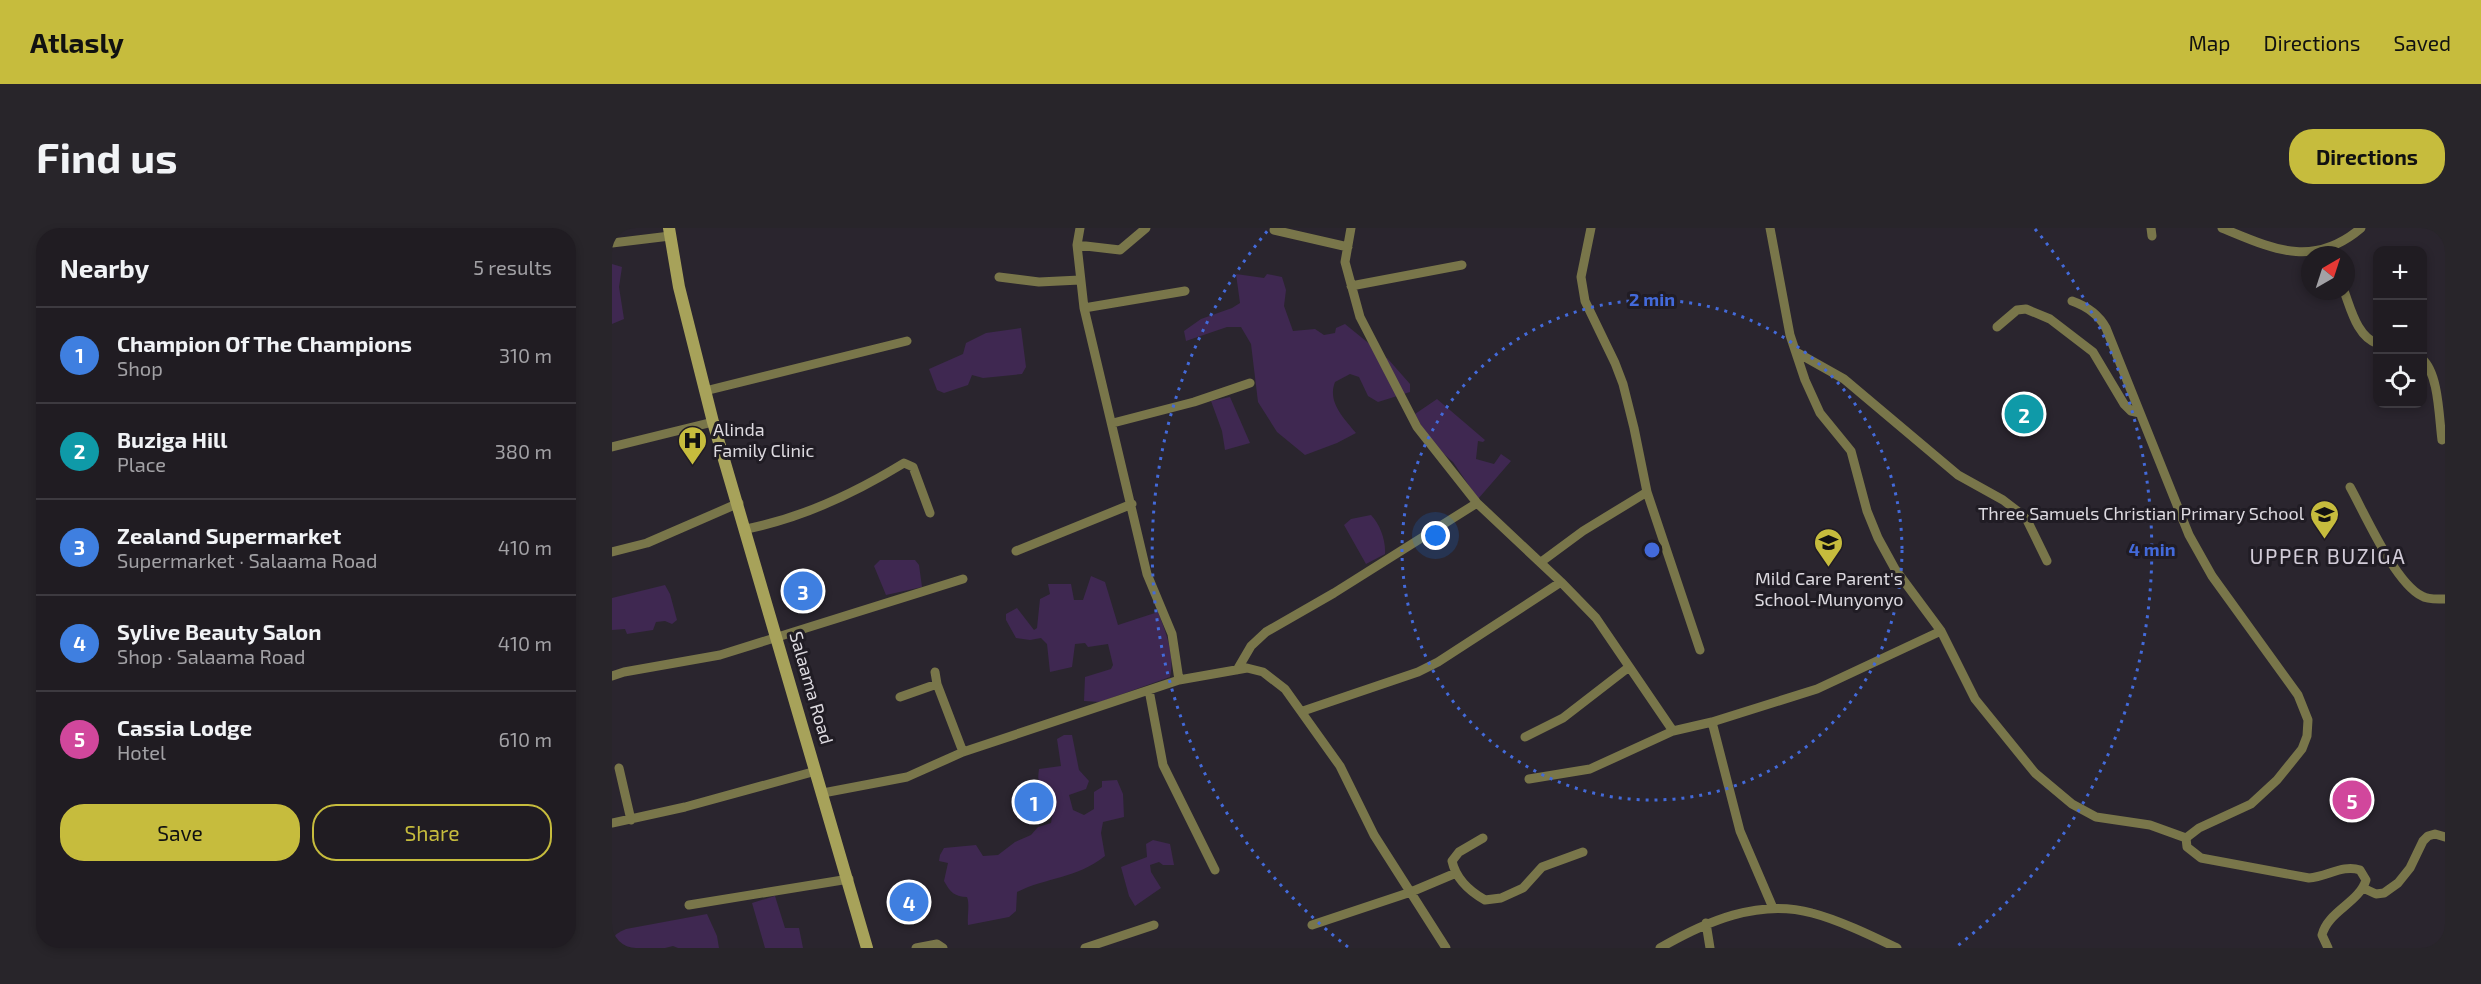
<!DOCTYPE html>
<meta charset="utf-8">
<style>
:root{--surface:#201c22;--page:#28252a;--text:#f1f3f6;--muted:#a2a1a5;--line:#3d3a40;--accent:#c6bc3d}
body{margin:0;font-family:"Exo 2",sans-serif;background:var(--page);color:var(--text)}
.controls{position:absolute;right:18px;top:18px;display:grid;overflow:hidden;border-radius:12px;box-shadow:0 3px 9px #0003}
.controls button{width:54px;height:54px;display:grid;place-items:center;padding:0;border:0;border-bottom:2px solid var(--line);background:var(--surface);color:var(--text);font:30px sans-serif}
.compass{position:absolute;left:1689px;top:18px;width:54px;height:54px;border-radius:50%;background:var(--surface);box-shadow:0 3px 9px #0003;rotate:39deg}
.you{position:absolute;left:824px;top:308px;width:21px;height:21px;margin:-15px;border:4px solid #fff;border-radius:50%;background:#1a73e8;box-shadow:0 0 0 9px #1a73e833}
.badge{display:grid;place-items:center;width:39px;height:39px;border-radius:50%;background:var(--accent);color:#fff;font-size:20px;font-weight:700}
.pin{position:absolute;translate:-50% -50%;border:3px solid #fff;box-shadow:0 2px 6px #0006}
.list{margin:0;padding:0;list-style:none}
h2{display:flex;justify-content:space-between;align-items:center;height:78px;margin:0;padding:0 24px;font-size:26px}
h2 small{font-size:20px;font-weight:400;color:var(--muted)}
.list li{display:grid;grid-template-columns:39px 1fr auto;gap:18px;align-items:center;box-sizing:border-box;height:96px;padding:0 24px;border-top:2px solid var(--line)}
.list b{display:block;font-size:22px;white-space:nowrap}
.list p{margin:0;font-size:20px;white-space:nowrap;color:var(--muted)}
.list em{font-size:20px;font-style:normal;color:var(--muted)}
.actions{display:flex;gap:12px;padding:18px 24px}
.actions a{flex:1;padding:14px 0;border:2px solid var(--accent);border-radius:24px;text-align:center;font-size:21px;color:var(--accent)}
.actions .main{background:var(--accent);color:#111}
.icon{flex:none;width:33px;height:33px;fill:none;stroke:currentColor;stroke-width:2;stroke-linecap:round;stroke-linejoin:round}
.map{position:relative;flex:none;width:1833px;height:720px;overflow:hidden;border-radius:24px}
header{display:flex;align-items:center;gap:36px;box-sizing:border-box;height:84px;padding:0 30px;background:var(--accent);color:#111}
header strong{font-size:28px}
nav{display:flex;gap:33px;margin-inline-start:auto;font-size:21px}
.intro{display:flex;align-items:center;justify-content:space-between;box-sizing:border-box;height:144px;padding:0 36px}
h1{margin:0;font-size:42px}
.button{padding:15px 27px;border-radius:24px;background:var(--accent);color:#111;font-size:21px;font-weight:700}
main{display:flex;gap:36px;padding:0 36px}
aside{flex:1;background:var(--surface);border-radius:24px;box-shadow:0 3px 9px #0003}
.map>svg:first-child{display:block}
.green{fill:#3f2851}
.lines{fill:none;stroke-linecap:round;stroke-linejoin:round}
.minor{stroke:#79764a;stroke-width:9}
.secondary{stroke:#a7a25a;stroke-width:12}
.ring{fill:none;stroke:#436ada;stroke-width:3;stroke-dasharray:3 6}
.labels{text-anchor:middle;stroke-width:6;stroke-linejoin:round;paint-order:stroke}
.poi-label{font-size:18px;fill:#dddae0;stroke:#201c24;text-anchor:start}
.street-label{font-size:18px;fill:#dddae0;stroke:#201c24}
.quarter-label{font-size:21px;letter-spacing:1.5px;fill:#d2ccd8;stroke:#201c24}
.centre{fill:#436ada;stroke:#201c24;stroke-width:3}
.ring-label{font-size:18px;text-anchor:middle;font-weight:bold;fill:#436ada;stroke:#201c24;stroke-width:6;stroke-linejoin:round;paint-order:stroke}
</style>
<header>
<strong>Atlasly</strong>
<nav><a>Map</a><a>Directions</a><a>Saved</a></nav>
</header>
<div class="intro"><h1>Find us</h1><a class="button">Directions</a></div>
<main>
<aside>
<h2>Nearby<small>5 results</small></h2>
<ul class="list">
<li><span class="badge" style="background:#3f7fe0">1</span><div><b>Champion Of The Champions</b><p>Shop</p></div><em>310 m</em></li>
<li><span class="badge" style="background:#0f9aa8">2</span><div><b>Buziga Hill</b><p>Place</p></div><em>380 m</em></li>
<li><span class="badge" style="background:#3f7fe0">3</span><div><b>Zealand Supermarket</b><p>Supermarket · Salaama Road</p></div><em>410 m</em></li>
<li><span class="badge" style="background:#3f7fe0">4</span><div><b>Sylive Beauty Salon</b><p>Shop · Salaama Road</p></div><em>410 m</em></li>
<li><span class="badge" style="background:#d1479c">5</span><div><b>Cassia Lodge</b><p>Hotel</p></div><em>610 m</em></li>
</ul>
<div class="actions"><a class="main">Save</a><a>Share</a></div>
</aside>
<div class="map">
<svg width="1833" height="720" viewBox="0 0 1833 720">
<rect width="100%" height="100%" fill="#2a252e"/>
<!-- green -->
<path class="green" d="M 0,36 L 10,39 L 7,59 L 12,91 L 0,96 Z
M 624,46 L 652,50 L 655,46 L 670,49 L 674,62 L 672,78 L 681,103 L 703,101 L 712,107 L 723,105 L 724,100 L 733,96 L 776,131 L 798,156 L 798,164 L 766,174 L 756,168 L 747,149 L 738,146 L 723,154 C 715,174 732,190 744,205 L 725,215 L 693,227 L 665,204 L 646,174 L 639,116 L 629,99 L 615,99 L 574,113 L 572,103 L 589,91 L 620,80 L 628,75 Z
M 409,100 L 414,139 L 410,146 L 371,150 L 360,147 L 356,157 L 332,165 L 325,162 L 317,141 L 351,126 L 354,115 L 374,105 Z
M 618,169 L 638,215 L 613,222 L 610,203 L 599,173 Z
M 825,171 L 873,212 L 871,214 L 866,213 L 864,231 L 882,236 L 889,226 L 899,233 L 866,271 L 841,234 L 819,215 L 803,186 Z
M 759,287 C 768,296 774,313 773,326 L 754,336 L 732,297 L 739,291 Z
M 268,332 L 303,332 L 307,337 L 310,359 L 274,367 L 262,338 Z
M 479,348 L 493,354 L 506,397 L 546,384 C 554,404 563,428 558,449 L 488,474 L 472,473 L 473,449 L 499,441 L 501,437 L 496,416 L 476,419 L 473,415 L 463,416 L 460,439 L 438,444 L 435,416 L 429,410 L 418,412 L 404,410 L 394,392 L 394,386 L 405,380 L 422,402 L 425,400 L 428,371 L 438,366 L 436,356 L 459,356 L 462,372 L 471,372 Z
M 53,357 L 58,366 L 65,392 L 60,396 L 53,393 L 44,394 L 41,402 L 15,406 L 13,401 L 0,402 L 0,370 Z
M 452,507 L 460,507 L 467,542 L 477,553 L 474,561 L 457,567 L 461,582 L 472,587 L 482,581 L 482,564 L 490,559 L 490,553 L 505,552 L 511,566 L 512,589 L 491,594 L 489,605 L 493,628 C 464,651 435,649 405,664 L 404,683 L 397,689 L 356,697 C 355,688 358,676 355,669 C 343,669 338,664 332,653 L 336,635 L 327,633 L 328,627 L 332,620 L 364,617 L 371,628 L 386,627 L 403,614 L 419,607 L 426,599 L 439,595 L 441,582 C 431,567 424,561 427,541 L 449,538 L 445,511 Z
M 541,612 L 558,616 L 562,637 L 551,637 L 547,634 L 538,637 L 539,644 L 549,660 L 523,678 L 517,668 L 509,639 L 535,629 L 534,616 Z
M 163,668 L 173,700 L 187,700 L 191,720 L 153,720 L 140,675 Z
M 95,686 L 105,708 L 107,720 L 66,720 L 61,718 L 53,720 L 0,720 C 0,708 3,706 14,701 Z"/>
<g class="lines">
<!-- minor -->
<path class="minor" d="M 468,0 L 465,17 L 472,80 L 535,346 L 560,406 L 567,452
M 739,0 L 733,34 L 748,89 L 805,199 L 865,275 L 949,354 L 984,390 L 1061,503 L 1100,494 L 1128,603 L 1161,680
M 979,0 L 969,49 L 973,73 L 1003,135 L 1011,156 L 1022,200 L 1035,264 L 1088,422
M 1158,0 L 1178,107 L 1193,152 L 1208,185 L 1239,223 L 1255,283 L 1266,310 L 1283,341 L 1329,403 L 1363,471 L 1423,545 L 1460,576 L 1484,589 L 1538,597 L 1574,610
M 1539,0 L 1540,8
M 1610,0 C 1661,21 1701,41 1749,0
M 662,2 L 736,19
M 0,15 L 58,8
M 465,17 L 508,22 L 534,0
M 387,49 L 427,54 L 468,52
M 739,58 L 850,37
M 1732,63 C 1739,81 1745,109 1766,116
M 1460,73 C 1474,78 1487,87 1494,100 L 1577,307 L 1600,348 L 1686,467 L 1696,492 L 1695,508 L 1690,521 L 1665,552 L 1639,576 L 1587,600 L 1574,610
M 472,80 L 573,63
M 1385,99 L 1405,82 L 1414,81 L 1438,91 L 1481,124 L 1512,176 L 1519,183 L 1528,185
M 1184,124 L 1232,151 L 1346,247 L 1391,272 L 1408,285 L 1415,292 L 1435,333
M 1810,131 C 1827,145 1827,191 1830,212
M 93,163 L 295,113
M 501,195 L 582,174 L 638,155
M 0,219 L 101,194
M 1738,259 C 1753,286 1783,355 1810,368 C 1816,372 1826,371 1833,371
M 134,301 C 191,290 243,265 292,235 L 301,239 L 318,285
M 404,323 L 520,276
M 0,324 L 35,315 L 127,275
M 929,334 L 971,303 L 1035,264
M 625,442 L 639,418 L 654,404 L 722,365 L 865,275
M 323,444 L 325,456 L 351,524
M 0,448 L 12,444 L 108,427 L 351,351
M 537,462 L 551,537 L 603,642
M 288,469 L 325,456
M 691,483 L 806,444 L 826,434 L 949,354
M 1100,494 L 1205,461 L 1329,403
M 913,509 L 951,490 L 1017,439
M 7,540 L 19,592
M 917,551 L 978,541 L 1061,503
M 211,565 L 295,549 L 351,524 L 567,452 L 635,440 L 651,444 L 673,461 L 728,538 L 762,607 L 834,720
M 0,595 L 73,579 L 204,543
M 871,610 L 847,624 L 840,633 C 844,651 857,663 873,672 L 889,670 L 911,660 L 930,639 L 971,624
M 1574,610 L 1575,619 L 1589,630 L 1697,650 C 1715,649 1731,636 1748,642 L 1754,652 C 1747,675 1716,683 1710,707 L 1716,720
M 1751,660 L 1764,666 L 1772,665 L 1786,655 L 1798,640 L 1811,613 L 1816,608 L 1823,606 L 1833,609
M 77,677 L 237,651
M 1094,695 L 1098,720
M 700,697 L 799,664 L 844,645
M 304,720 L 325,716 L 331,720
M 473,720 L 542,697
M 1048,720 C 1093,694 1147,670 1200,685 C 1227,692 1260,708 1285,720"/>
<!-- secondary -->
<path class="secondary" d="M 57,0 L 67,59 L 101,194 L 255,720"/>
</g>
<!-- distance rings -->
<g class="ring">
<circle cx="1040" cy="322" r="250"/>
<path d="M736 719A500 500 0 0 1 657 1M1423 1A500 500 0 0 1 1344 719"/>
</g>
<!-- icons -->
<defs>
<symbol id="hospital-pin" viewBox="-11 -11 22 30"><path d="M0 17L-7.5 6A9.5 9.5 0 1 1 7.5 6Z" fill="#c6bc3d" stroke="#201c24"/><path d="M-5-5h3v3.5h4V-5h3V5h-3V1.5h-4V5h-3Z" fill="#111"/></symbol>
<symbol id="school-pin" viewBox="-11 -11 22 30"><path d="M0 17L-7.5 6A9.5 9.5 0 1 1 7.5 6Z" fill="#c6bc3d" stroke="#201c24"/><path d="M0-5L7-2L0 1L-7-2ZM-4 1L0 2.5L4 1V4Q0 6-4 4Z" fill="#111"/></symbol>
</defs>
<g fill-rule="evenodd">
<use href="#hospital-pin" x="64" y="196" width="33" height="45"/>
<use href="#school-pin" x="1696" y="270" width="33" height="45"/>
<use href="#school-pin" x="1200" y="298" width="33" height="45"/>
</g>
<g class="labels">
<!-- poi labels -->
<g class="poi-label">
<text x="101" y="208">Alinda<tspan x="101" dy="21">Family Clinic</tspan></text>
<text x="1692" y="292" text-anchor="end">Three Samuels Christian Primary School</text>
<text x="1217" y="357" text-anchor="middle">Mild Care Parent's<tspan x="1217" dy="21">School-Munyonyo</tspan></text>
</g>
<!-- street labels -->
<g class="street-label">
<text transform="translate(199 460) rotate(74)" y="6">Salaama Road</text>
</g>
<!-- quarter labels -->
<g class="quarter-label">
<text x="1716" y="336">UPPER BUZIGA</text>
</g>
</g>
<circle cx="1040" cy="322" r="9" class="centre"/>
<g class="ring-label">
<text x="1040" y="78">2 min</text>
<text x="1540" y="328">4 min</text>
</g>
</svg>
<div class="controls">
<button>+</button>
<button>−</button>
<button><svg class="icon" aria-label="locate" viewBox="0 0 24 24"><circle cx="12" cy="12" r="6"/><path d="M12 2v4M12 18v4M2 12h4M18 12h4"/></svg></button>
</div>
<svg class="compass" viewBox="-18 -18 36 36"><path d="M0-13l5 13h-10z" fill="#e53935"/><path d="M0 13l5-13h-10z" fill="#a2a1a5"/></svg>
<div class="you"></div>
<div class="pin badge" style="left:422px;top:574px;background:#3f7fe0">1</div>
<div class="pin badge" style="left:1412px;top:186px;background:#0f9aa8">2</div>
<div class="pin badge" style="left:191px;top:363px;background:#3f7fe0">3</div>
<div class="pin badge" style="left:297px;top:674px;background:#3f7fe0">4</div>
<div class="pin badge" style="left:1740px;top:572px;background:#d1479c">5</div>
</div>
</main>
